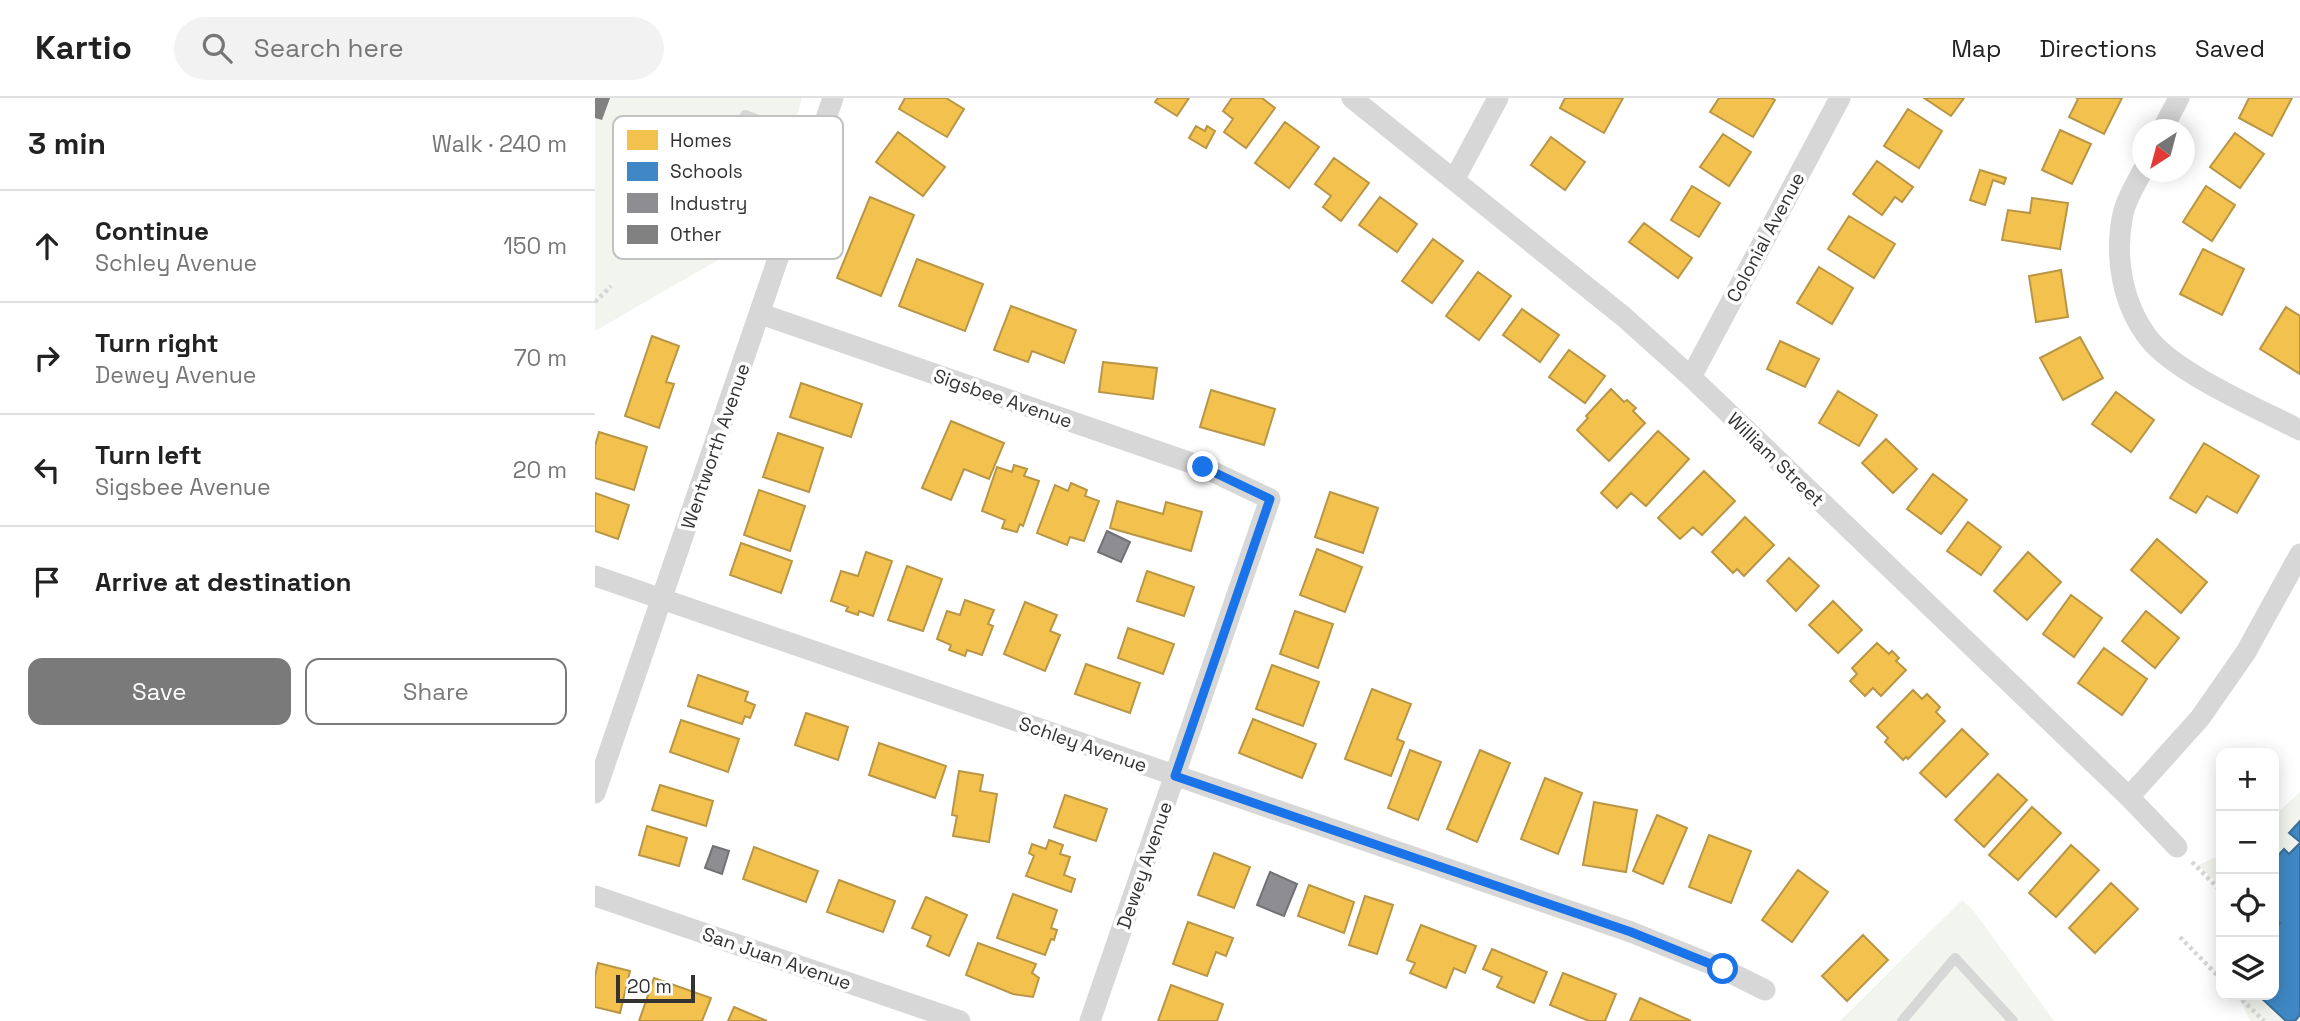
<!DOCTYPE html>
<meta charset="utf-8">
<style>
:root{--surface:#fff;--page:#f2f2f2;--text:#222;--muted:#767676;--line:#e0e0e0;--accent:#7a7a7a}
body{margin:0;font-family:"Space Grotesk",sans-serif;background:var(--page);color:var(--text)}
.controls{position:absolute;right:21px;bottom:21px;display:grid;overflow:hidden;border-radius:14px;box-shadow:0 4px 18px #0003}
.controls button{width:63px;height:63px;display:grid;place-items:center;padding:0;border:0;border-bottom:2px solid var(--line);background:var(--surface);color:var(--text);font:35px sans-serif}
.compass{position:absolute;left:1537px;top:21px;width:63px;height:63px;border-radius:50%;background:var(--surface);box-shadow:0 4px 18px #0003;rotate:216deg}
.scale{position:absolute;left:21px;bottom:18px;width:79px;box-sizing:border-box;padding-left:7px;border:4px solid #333;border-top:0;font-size:19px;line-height:24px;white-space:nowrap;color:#333;-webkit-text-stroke:5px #fff;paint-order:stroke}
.stop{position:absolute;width:21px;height:21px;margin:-16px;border:5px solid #1a73e8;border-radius:50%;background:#fff}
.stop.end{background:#1a73e8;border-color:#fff;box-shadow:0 2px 7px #0008}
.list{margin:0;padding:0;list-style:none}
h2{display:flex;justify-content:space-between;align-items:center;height:91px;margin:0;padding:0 28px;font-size:30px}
h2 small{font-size:23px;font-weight:400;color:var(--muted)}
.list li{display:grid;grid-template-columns:46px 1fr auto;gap:21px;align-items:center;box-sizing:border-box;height:112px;padding:0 28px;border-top:2px solid var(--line)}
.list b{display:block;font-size:26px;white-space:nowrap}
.list p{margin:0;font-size:23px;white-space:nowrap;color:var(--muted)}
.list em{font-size:23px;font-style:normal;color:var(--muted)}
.actions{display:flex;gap:14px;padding:21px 28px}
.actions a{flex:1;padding:16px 0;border:2px solid var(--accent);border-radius:14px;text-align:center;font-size:24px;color:var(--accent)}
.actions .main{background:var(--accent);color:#fff}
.icon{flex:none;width:38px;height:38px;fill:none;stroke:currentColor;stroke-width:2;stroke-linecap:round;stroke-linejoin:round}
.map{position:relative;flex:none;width:1705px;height:923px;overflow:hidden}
header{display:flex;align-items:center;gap:42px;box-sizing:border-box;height:98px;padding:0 35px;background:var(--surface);border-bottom:2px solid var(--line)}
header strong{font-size:33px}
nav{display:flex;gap:38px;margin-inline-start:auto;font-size:24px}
.search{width:490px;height:63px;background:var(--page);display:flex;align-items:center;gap:18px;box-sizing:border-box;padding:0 24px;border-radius:38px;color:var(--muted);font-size:26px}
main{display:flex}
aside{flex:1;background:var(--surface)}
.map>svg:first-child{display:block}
.green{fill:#f1f5ed}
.homes{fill:#f2c14e;stroke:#b99646;stroke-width:2}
.schools{fill:#3f88c5;stroke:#3b6e99;stroke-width:2}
.industry{fill:#8d8d92;stroke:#727276;stroke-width:2}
.building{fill:#818181}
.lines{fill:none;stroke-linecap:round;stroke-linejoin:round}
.path{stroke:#d6d6d6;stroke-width:4.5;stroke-dasharray:3.5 3.5;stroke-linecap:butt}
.service{stroke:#d7d7d7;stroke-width:10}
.minor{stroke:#d7d7d7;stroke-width:21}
.route{stroke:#1a73e8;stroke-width:9}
.labels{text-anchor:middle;stroke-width:7;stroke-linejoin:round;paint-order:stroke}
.street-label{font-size:19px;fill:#333;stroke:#fff}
.key{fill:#fff;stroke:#c2c2c2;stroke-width:2}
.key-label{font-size:19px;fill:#333}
</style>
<header>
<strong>Kartio</strong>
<div class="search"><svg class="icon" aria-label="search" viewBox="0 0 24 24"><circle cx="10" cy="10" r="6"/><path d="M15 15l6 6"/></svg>Search here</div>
<nav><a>Map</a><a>Directions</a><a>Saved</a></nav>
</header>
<main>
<aside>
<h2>3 min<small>Walk · 240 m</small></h2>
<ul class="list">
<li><svg class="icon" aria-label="ahead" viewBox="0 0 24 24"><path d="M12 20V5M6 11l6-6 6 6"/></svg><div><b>Continue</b><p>Schley Avenue</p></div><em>150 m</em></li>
<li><svg class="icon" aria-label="right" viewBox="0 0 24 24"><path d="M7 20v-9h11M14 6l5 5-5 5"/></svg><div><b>Turn right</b><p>Dewey Avenue</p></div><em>70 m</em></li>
<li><svg class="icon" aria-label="left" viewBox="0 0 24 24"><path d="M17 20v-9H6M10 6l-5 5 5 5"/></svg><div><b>Turn left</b><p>Sigsbee Avenue</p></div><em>20 m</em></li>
<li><svg class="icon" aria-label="arrive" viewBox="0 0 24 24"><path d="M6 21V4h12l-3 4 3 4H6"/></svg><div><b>Arrive at destination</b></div></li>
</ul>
<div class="actions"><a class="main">Save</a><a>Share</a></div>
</aside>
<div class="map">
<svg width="1705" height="923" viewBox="0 0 1705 923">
<rect width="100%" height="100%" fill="#fff"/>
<!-- green -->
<path class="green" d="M 0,0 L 207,0 L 168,136 L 0,233 Z
M 1705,694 L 1705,923 L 1655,923 L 1646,904 L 1638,897 L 1679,897 L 1679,718 Z
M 1626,757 L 1626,789 L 1603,767 Z
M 1367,802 L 1378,812 L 1459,923 L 1245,923 Z"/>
<!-- homes -->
<path class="homes" d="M 310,0 L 351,0 L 369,11 L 352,39 L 304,11 Z
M 563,0 L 594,0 L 582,18 L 560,4 Z
M 637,0 L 667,0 L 680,10 L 651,50 L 629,34 L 638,21 L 628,13 Z
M 970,0 L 1028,0 L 1009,35 L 965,10 Z
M 1124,0 L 1176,0 L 1180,2 L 1158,39 L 1115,14 Z
M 1329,0 L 1369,0 L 1356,18 Z
M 1481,0 L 1527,0 L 1509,36 L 1474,19 L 1483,1 Z
M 1654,0 L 1697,0 L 1677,38 L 1644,20 Z
M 1313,11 L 1347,33 L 1324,70 L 1289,48 Z
M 690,24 L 724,49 L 694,90 L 660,65 Z
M 601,28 L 610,33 L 612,28 L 620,33 L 611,50 L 594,40 Z
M 1465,32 L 1496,46 L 1477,86 L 1447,72 Z
M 303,34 L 350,69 L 328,98 L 281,64 Z
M 1640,35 L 1669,56 L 1645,90 L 1615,69 Z
M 1128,36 L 1156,54 L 1134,88 L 1105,69 Z
M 956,39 L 990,64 L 970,92 L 936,67 Z
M 739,60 L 774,85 L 746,123 L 728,109 L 736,98 L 720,86 Z
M 1282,63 L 1318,89 L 1307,104 L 1300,99 L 1287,117 L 1258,96 Z
M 1385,72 L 1411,80 L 1409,86 L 1398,82 L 1390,107 L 1375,102 Z
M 1097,88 L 1125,105 L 1104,139 L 1076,122 Z
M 1611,88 L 1640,107 L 1617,143 L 1588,124 Z
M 275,99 L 319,117 L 286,198 L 242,180 Z
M 785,99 L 822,126 L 802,154 L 764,127 Z
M 1437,100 L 1473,105 L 1465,151 L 1407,142 L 1413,112 L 1435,115 Z
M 1254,118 L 1300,146 L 1279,180 L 1233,151 Z
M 1049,125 L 1097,160 L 1083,180 L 1034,144 Z
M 838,141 L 868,163 L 837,205 L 807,183 Z
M 1608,151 L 1649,171 L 1627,217 L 1585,196 Z
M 322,161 L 388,186 L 370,233 L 304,208 Z
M 1224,169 L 1258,190 L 1237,226 L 1202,205 Z
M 1466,172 L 1473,219 L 1441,224 L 1434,178 Z
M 883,174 L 916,198 L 884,242 L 851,218 Z
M 416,208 L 481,232 L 469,265 L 437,253 L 433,264 L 399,252 Z
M 1691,209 L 1705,218 L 1705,276 L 1665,251 Z
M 927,211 L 964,237 L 945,264 L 908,237 Z
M 57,238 L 84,248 L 71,284 L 79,286 L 64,330 L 30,318 Z
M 1485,239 L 1508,280 L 1468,302 L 1445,260 Z
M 1185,243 L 1224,261 L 1210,289 L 1172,271 Z
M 974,252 L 1010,278 L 990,305 L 954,279 Z
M 508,264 L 562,270 L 558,301 L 504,294 Z
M 206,285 L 267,306 L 256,339 L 195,319 Z
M 1016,291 L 1029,304 L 1032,302 L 1041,310 L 1038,313 L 1050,325 L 1014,363 L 982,332 L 993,320 L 991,318 Z
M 616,292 L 680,311 L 669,347 L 605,329 Z
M 1243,293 L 1282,317 L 1264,348 L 1224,325 Z
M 1521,294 L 1559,322 L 1536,354 L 1497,326 Z
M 356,323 L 409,345 L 394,381 L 369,371 L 356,402 L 327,390 Z
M 1063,333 L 1094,361 L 1051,408 L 1036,395 L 1022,410 L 1006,395 Z
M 4,334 L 52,349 L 39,392 L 0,380 L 0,348 Z
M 183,335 L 228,350 L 214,394 L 168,379 Z
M 1291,341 L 1322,371 L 1298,395 L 1267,365 Z
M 1609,345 L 1664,378 L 1642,415 L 1612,398 L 1601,415 L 1575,400 Z
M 419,367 L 432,371 L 429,378 L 444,383 L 428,428 L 425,426 L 422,434 L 407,430 L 410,422 L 387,413 L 402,369 L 417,374 Z
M 1109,373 L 1140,403 L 1107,437 L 1098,429 L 1085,441 L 1063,420 Z
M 1338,376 L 1372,402 L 1346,436 L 1312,411 Z
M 476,385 L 492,392 L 490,398 L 504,403 L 489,443 L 475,439 L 472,447 L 442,435 L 460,387 L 473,393 Z
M 164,392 L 210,408 L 195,453 L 149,437 Z
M 735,394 L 783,410 L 768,455 L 720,439 Z
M 0,395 L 34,407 L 23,441 L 0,433 Z
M 522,403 L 568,416 L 571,404 L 607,414 L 596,453 L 515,430 Z
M 1150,419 L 1179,447 L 1149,478 L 1142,471 L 1138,475 L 1117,454 Z
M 1373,424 L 1406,449 L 1386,477 L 1352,453 Z
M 1562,441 L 1612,484 L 1586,515 L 1536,472 Z
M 146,445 L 197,463 L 186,495 L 135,477 Z
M 722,451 L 767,469 L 750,514 L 705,497 Z
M 271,454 L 297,463 L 278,518 L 264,513 L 263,517 L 251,513 L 253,509 L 236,503 L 246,473 L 263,478 Z
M 1433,454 L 1466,484 L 1432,522 L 1399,493 Z
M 1194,460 L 1224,488 L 1201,513 L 1172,483 Z
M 312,468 L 347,481 L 328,533 L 293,522 Z
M 552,473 L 599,489 L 589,518 L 542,503 Z
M 1476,497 L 1507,520 L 1479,559 L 1448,536 Z
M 370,502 L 399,512 L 393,526 L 398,528 L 387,557 L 372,552 L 370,558 L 354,552 L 356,547 L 342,541 L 352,513 L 365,517 Z
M 1238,503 L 1267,532 L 1243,555 L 1214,527 Z
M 430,504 L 462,517 L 455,533 L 465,537 L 450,573 L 409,556 Z
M 700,513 L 738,526 L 723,570 L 685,556 Z
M 1551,513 L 1584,540 L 1560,570 L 1527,543 Z
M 533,530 L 579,546 L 568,576 L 523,560 Z
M 1282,545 L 1294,556 L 1297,553 L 1304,560 L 1301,563 L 1311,572 L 1286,598 L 1278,590 L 1270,598 L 1255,583 L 1262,576 L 1257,570 Z
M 1509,550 L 1552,581 L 1527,617 L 1483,585 Z
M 491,566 L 545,585 L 535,615 L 480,596 Z
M 677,567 L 724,584 L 708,628 L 661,611 Z
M 103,577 L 153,594 L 150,603 L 160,607 L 155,620 L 150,618 L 147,626 L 93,608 Z
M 777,591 L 816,606 L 802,641 L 809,644 L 796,678 L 750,661 Z
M 1318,592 L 1327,601 L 1332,596 L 1345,609 L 1341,614 L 1350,623 L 1313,661 L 1311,659 L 1308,662 L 1290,644 L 1293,640 L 1282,629 Z
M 211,615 L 253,629 L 243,662 L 200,647 Z
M 658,621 L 721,646 L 707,680 L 644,655 Z
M 86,622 L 144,641 L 133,674 L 75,654 Z
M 1367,631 L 1393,656 L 1351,699 L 1325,675 Z
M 284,645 L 351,668 L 340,700 L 274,677 Z
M 815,652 L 846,664 L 823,722 L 793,710 Z
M 885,652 L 915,665 L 882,744 L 852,731 Z
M 364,673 L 388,677 L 385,693 L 402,696 L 394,744 L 358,738 L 362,718 L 357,717 Z
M 1403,676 L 1432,702 L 1389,749 L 1360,722 Z
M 950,680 L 987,695 L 963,756 L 926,741 Z
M 65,687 L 118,703 L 111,728 L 57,712 Z
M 470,697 L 512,711 L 501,743 L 459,729 Z
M 999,704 L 1042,712 L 1031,774 L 988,767 Z
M 1437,709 L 1466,735 L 1423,782 L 1394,757 Z
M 1062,717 L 1092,730 L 1068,786 L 1038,773 Z
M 52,728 L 92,740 L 84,768 L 44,757 Z
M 1114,737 L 1156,753 L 1136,805 L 1094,789 Z
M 454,742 L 468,747 L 465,756 L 475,759 L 469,777 L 480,781 L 476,794 L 431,778 L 439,758 L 434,755 L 437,746 L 451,751 Z
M 1476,747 L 1504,772 L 1461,819 L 1434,795 Z
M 159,749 L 223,773 L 211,804 L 148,781 Z
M 619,755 L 655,769 L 639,810 L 603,797 Z
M 1203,772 L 1233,794 L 1197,844 L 1167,822 Z
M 244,782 L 300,803 L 288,834 L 232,814 Z
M 1516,785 L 1543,811 L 1500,855 L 1474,830 Z
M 714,787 L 759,804 L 749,835 L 703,818 Z
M 418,796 L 462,812 L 456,830 L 462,832 L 459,842 L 456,841 L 450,857 L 402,840 Z
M 770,798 L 798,807 L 782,856 L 754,847 Z
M 331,799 L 372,817 L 354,858 L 332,848 L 336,838 L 317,830 Z
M 593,824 L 638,840 L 631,858 L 621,854 L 612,878 L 578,866 Z
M 826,827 L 881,848 L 870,875 L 859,870 L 851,890 L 815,875 L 820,865 L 812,862 Z
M 1268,837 L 1293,862 L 1252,903 L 1227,878 Z
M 383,845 L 441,866 L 437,875 L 444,880 L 438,899 L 418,896 L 371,877 Z
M 897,851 L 952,874 L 939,905 L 902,889 L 907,879 L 888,871 Z
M 3,865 L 35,873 L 25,915 L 0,909 L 0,878 Z
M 968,875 L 1021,896 L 1010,923 L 994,923 L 955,907 Z
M 59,880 L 116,900 L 107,923 L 44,923 Z
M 576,887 L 628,906 L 622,923 L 563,923 Z
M 1045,900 L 1096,923 L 1035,923 Z
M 139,909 L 172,923 L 133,923 Z"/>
<!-- schools -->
<path class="schools" d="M 1705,723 L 1705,744 L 1694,735 Z
M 1705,745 L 1705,917 L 1700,923 L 1691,923 L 1663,897 L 1679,897 L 1679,832 L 1685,825 L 1679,819 L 1679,762 L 1689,751 L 1694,756 Z"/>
<!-- industry -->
<path class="industry" d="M 512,433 L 535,444 L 526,464 L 503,454 Z
M 118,748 L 134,753 L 127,776 L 110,770 Z
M 675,774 L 702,786 L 689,818 L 662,807 Z"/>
<!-- building -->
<path class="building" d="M 0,0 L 15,0 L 7,22 L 0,20 Z"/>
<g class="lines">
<!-- path -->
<path class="path" d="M 0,204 L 16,188
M 1597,764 L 1626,793
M 1585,839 L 1626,881
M 1642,897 L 1669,923"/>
<!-- service -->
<path class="service" d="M 150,17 L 223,44
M 1307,923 L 1360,860 L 1418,923"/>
<!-- minor -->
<path class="minor" d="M 757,0 L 1029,219 L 1096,279 L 1534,699 L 1582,749
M 1567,32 L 1584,0
M 1548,72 C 1541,86 1531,101 1528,116 C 1519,158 1527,207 1555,242 C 1583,276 1664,311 1705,332
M 859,82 L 903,0
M 166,216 L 608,369 L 675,401 L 495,923
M 1096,279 L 1245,0
M 0,478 L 1036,834 L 1128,871 L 1170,892
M 0,695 L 238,0
M 1534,699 L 1605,620 L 1651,554 L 1705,456
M 0,798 L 365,923"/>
</g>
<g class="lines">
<!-- route -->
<path class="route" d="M 608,369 L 675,401 L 580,678 L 1036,834 L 1128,871"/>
</g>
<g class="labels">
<!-- street labels -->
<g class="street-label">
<text transform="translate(1170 139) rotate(-62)" y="7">Colonial Avenue</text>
<text transform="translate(408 300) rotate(19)" y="7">Sigsbee Avenue</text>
<text transform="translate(120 348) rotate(-71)" y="7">Wentworth Avenue</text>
<text transform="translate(1181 361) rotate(44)" y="7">William Street</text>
<text transform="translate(488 646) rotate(19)" y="7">Schley Avenue</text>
<text transform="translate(549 767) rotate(-71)" y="7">Dewey Avenue</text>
<text transform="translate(182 860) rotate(19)" y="7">San Juan Avenue</text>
</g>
</g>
<!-- legend -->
<rect x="18" y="18" width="230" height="143" rx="10" class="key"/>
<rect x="32" y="32" width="31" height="20" fill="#f2c14e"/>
<rect x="32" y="64" width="31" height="19" fill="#3f88c5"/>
<rect x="32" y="95" width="31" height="20" fill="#8d8d92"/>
<rect x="32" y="127" width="31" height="19" fill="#818181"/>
<g class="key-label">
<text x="75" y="49">Homes</text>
<text x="75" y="80">Schools</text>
<text x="75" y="112">Industry</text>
<text x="75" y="143">Other</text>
</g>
</svg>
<div class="controls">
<button>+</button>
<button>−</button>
<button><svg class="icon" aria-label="locate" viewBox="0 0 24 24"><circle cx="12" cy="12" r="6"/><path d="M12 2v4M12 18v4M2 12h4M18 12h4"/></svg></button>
<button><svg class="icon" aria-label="layers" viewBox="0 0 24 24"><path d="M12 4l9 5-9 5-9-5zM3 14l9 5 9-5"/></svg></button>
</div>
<svg class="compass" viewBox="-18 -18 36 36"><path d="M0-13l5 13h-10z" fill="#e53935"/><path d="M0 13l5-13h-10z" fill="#767676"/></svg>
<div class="scale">20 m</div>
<div class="stop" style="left:1128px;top:871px"></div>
<div class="stop end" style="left:608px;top:369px"></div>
</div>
</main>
